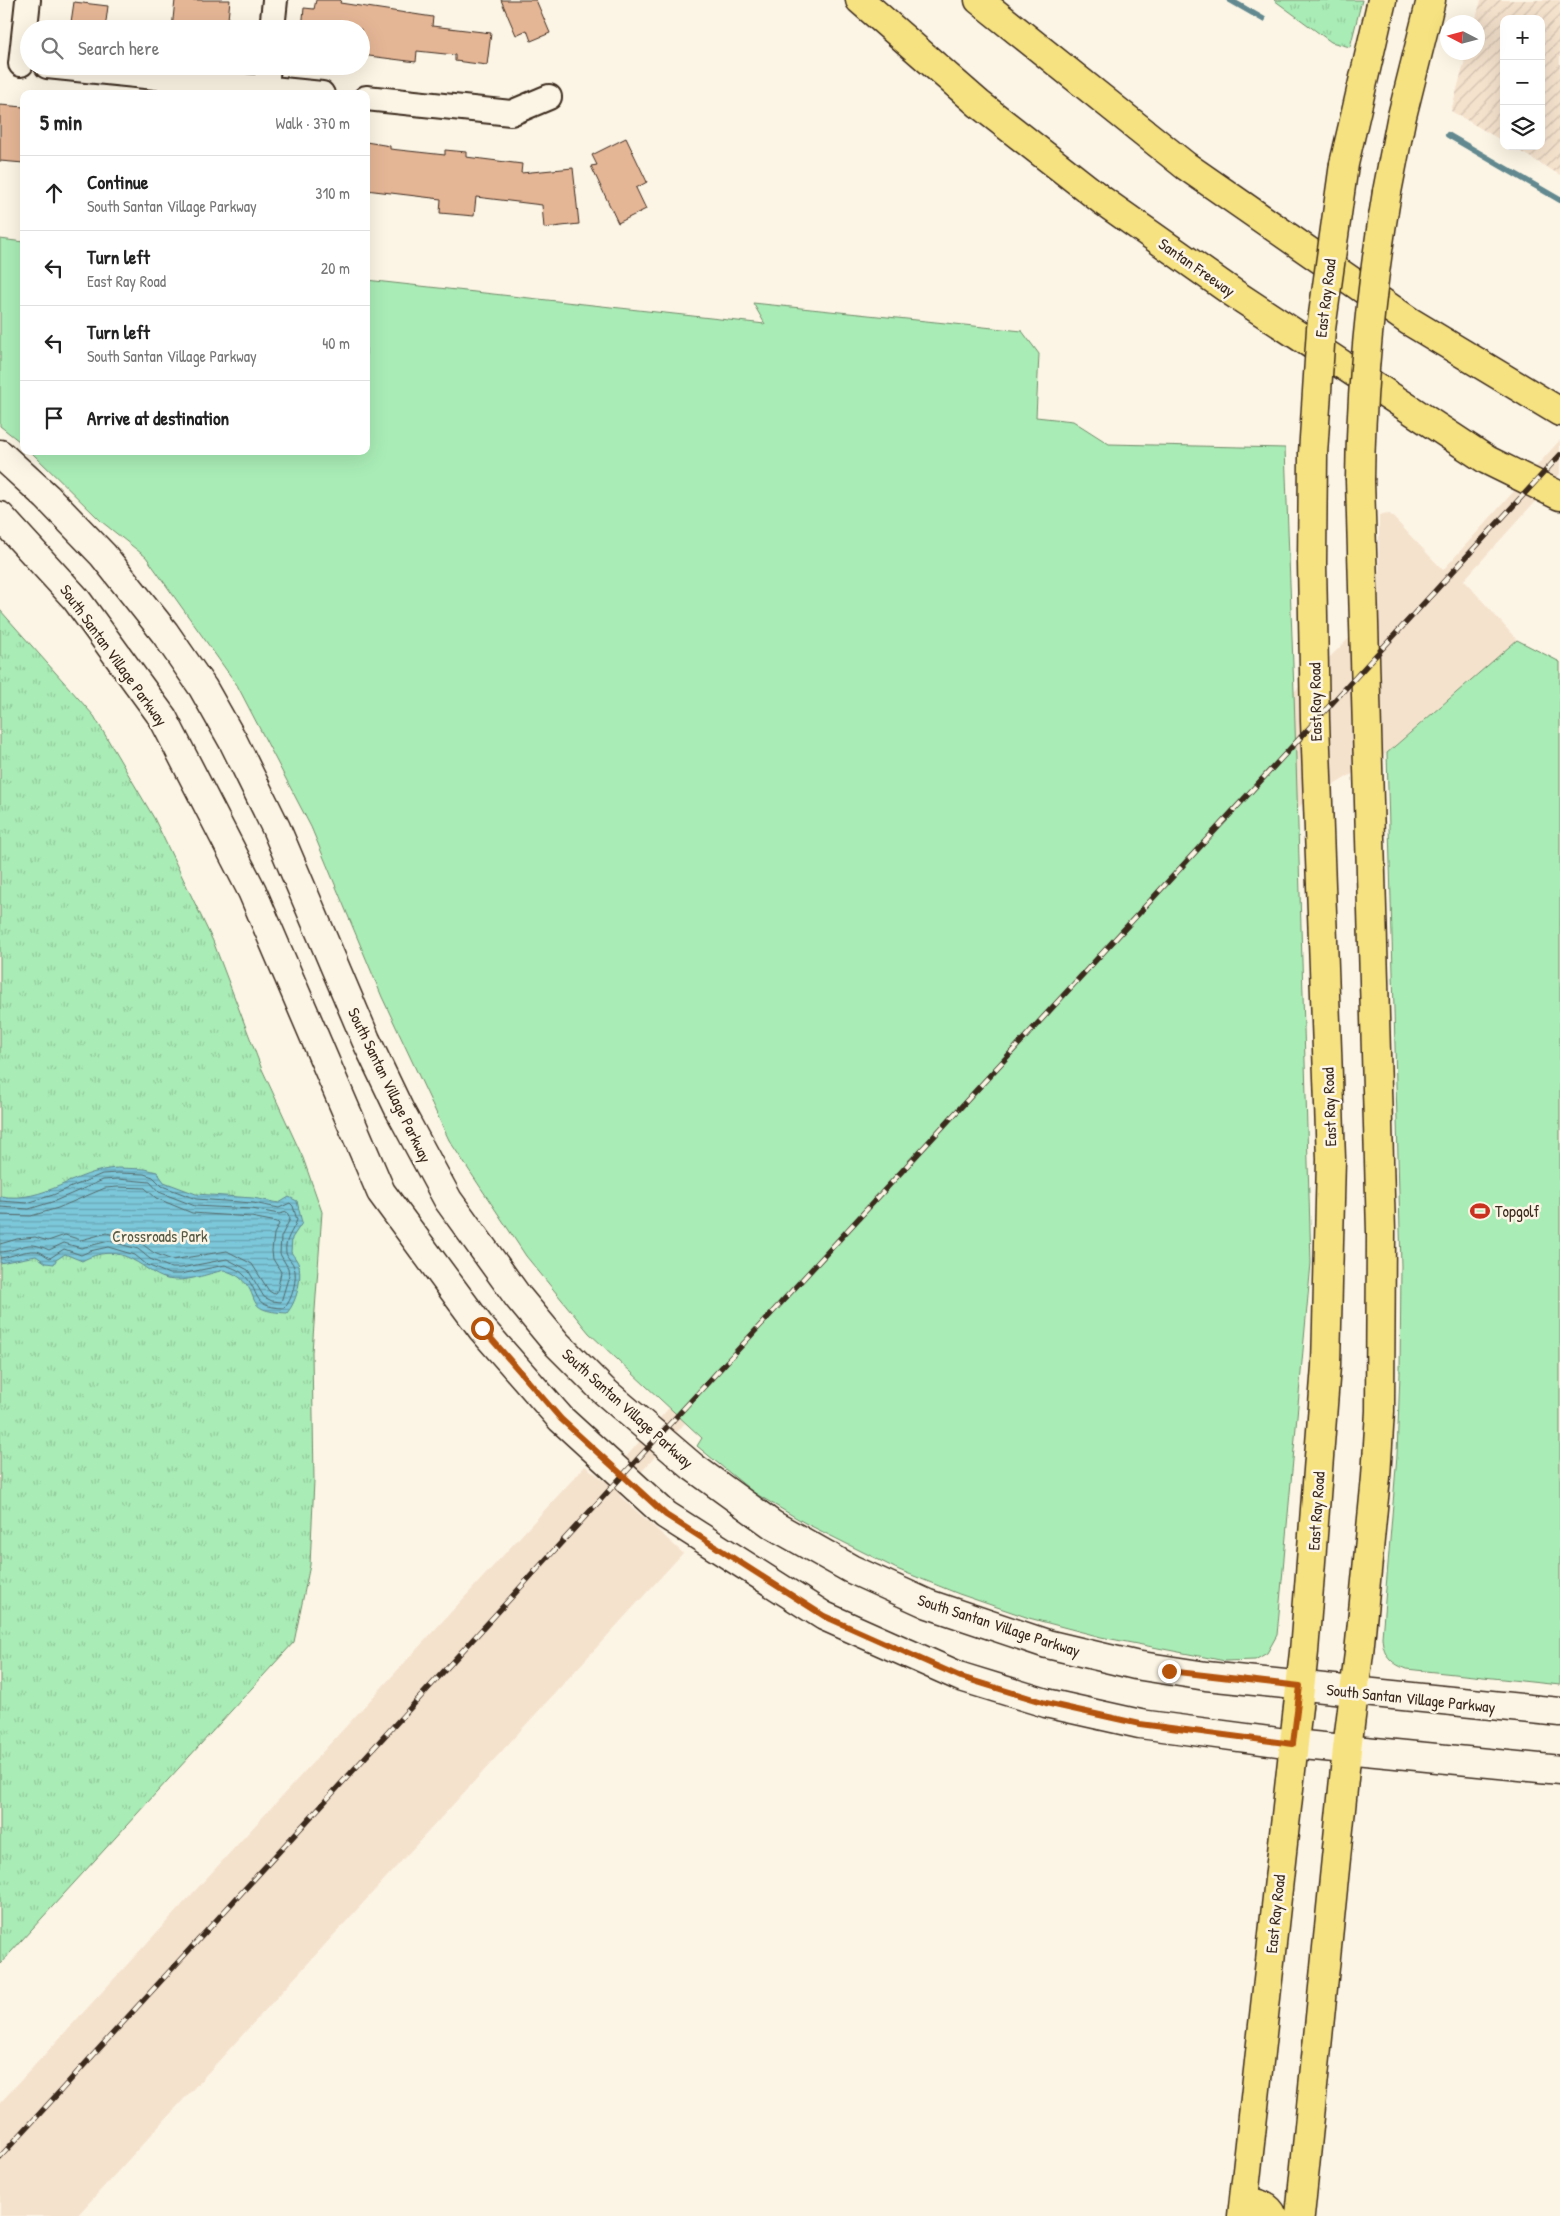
<!DOCTYPE html>
<meta charset="utf-8">
<style>
:root{--surface:#fff;--page:#f2f2f2;--text:#222;--muted:#767676;--line:#e0e0e0}
body{margin:0;font-family:"Patrick Hand",sans-serif;background:var(--page);color:var(--text)}
.controls{position:absolute;right:15px;top:15px;display:grid;overflow:hidden;border-radius:10px;box-shadow:0 5px 20px #0002}
.controls button{width:45px;height:45px;display:grid;place-items:center;padding:0;border:0;border-bottom:1px solid var(--line);background:var(--surface);color:var(--text);font:25px sans-serif}
.compass{position:absolute;left:1440px;top:15px;width:45px;height:45px;border-radius:50%;background:var(--surface);box-shadow:0 5px 20px #0002;rotate:276deg}
.stop{position:absolute;width:15px;height:15px;margin:-11px;border:4px solid #b45309;border-radius:50%;background:#fff}
.stop.end{background:#b45309;border-color:#fff;box-shadow:0 1px 5px #0008}
.list{margin:0;padding:0;list-style:none}
h2{display:flex;justify-content:space-between;align-items:center;height:65px;margin:0;padding:0 20px;font-size:21px}
h2 small{font-size:16px;font-weight:400;color:var(--muted)}
.list li{display:grid;grid-template-columns:32px 1fr auto;gap:15px;align-items:center;box-sizing:border-box;height:75px;padding:0 20px;border-top:1px solid var(--line)}
.list b{display:block;font-size:19px;white-space:nowrap}
.list p{margin:0;font-size:16px;white-space:nowrap;color:var(--muted)}
.list em{font-size:16px;font-style:normal;color:var(--muted)}
.icon{flex:none;width:28px;height:28px;fill:none;stroke:currentColor;stroke-width:2;stroke-linecap:round;stroke-linejoin:round}
.map{position:relative;flex:none;width:1560px;height:2216px;overflow:hidden}
.search{position:absolute;background:var(--surface);box-shadow:0 5px 20px #0002;left:20px;top:20px;width:350px;height:55px;display:flex;align-items:center;gap:12px;box-sizing:border-box;padding:0 18px;border-radius:28px;color:var(--muted);font-size:19px}
.panel{position:absolute;background:var(--surface);box-shadow:0 5px 20px #0002;left:20px;top:90px;width:350px;height:365px;border-radius:10px}
.map>svg:first-child{display:block}
.built{fill:#f5e2cd}
.industrial{fill:url(#industrial-furrows)}
.grass{fill:#a9ecb6;stroke:#728b6a}
.park{fill:url(#park-tufts);stroke:#728b6a}
.water{fill:url(#water-rules);stroke:#62898f}
.lines{fill:none;stroke-linecap:round;stroke-linejoin:round}
.shore{stroke:#55696a;stroke-width:1}
.stream{stroke:#62898f;stroke-width:6}
.building{fill:#e5b696;stroke:#3b2a1e}
.minor-casing{stroke:#3b2a1e;stroke-width:28}
.secondary-casing{stroke:#3b2a1e;stroke-width:31}
.primary-casing{stroke:#3b2a1e;stroke-width:31}
.motorway-casing{stroke:#3b2a1e;stroke-width:31}
.minor{stroke:#fcf5e5;stroke-width:24}
.secondary{stroke:#fcf5e5;stroke-width:28}
.primary{stroke:#f7e281;stroke-width:28}
.motorway{stroke:#f7e281;stroke-width:28}
.rail-casing{stroke:#3b2a1e;stroke-width:5.5}
.rail{stroke:#fcf5e5;stroke-width:4;stroke-dasharray:11;stroke-linecap:butt}
.primary-bridge-casing{stroke:#3b2a1e;stroke-width:31;stroke-linecap:butt}
.primary-bridge{stroke:#f7e281;stroke-width:28}
.route{stroke:#b45309;stroke-width:6}
.labels{text-anchor:middle;stroke-width:5;stroke-linejoin:round;paint-order:stroke}
.street-label{font-size:16px;fill:#3b2a1e;stroke:#fcf5e5}
.poi-label{font-size:16px;fill:#3b2a1e;stroke:#fcf5e5;text-anchor:start}
.park-label{font-size:16px;fill:#565a44;stroke:#fcf5e5}
</style>
<div class="map">
<svg width="1560" height="2216" viewBox="0 0 1560 2216">
<defs>
<pattern id="industrial-furrows" width="10" height="10" patternUnits="userSpaceOnUse" patternTransform="scale(1.25)"><rect width="10" height="10" fill="#f5e2cd"/><path d="M-1 1l2-2M0 10L10 0M9 11l2-2" fill="none" stroke="#d3c2b0"/></pattern>
<pattern id="park-tufts" width="24" height="20" patternUnits="userSpaceOnUse" patternTransform="scale(1.25)"><rect width="24" height="20" fill="#a9ecb6"/><path d="M3 7l-1-3M5 7V3M7 7l1-3M15 17l-1-3M17 17v-4M19 17l1-3" fill="none" stroke="#92cb9c"/></pattern>
<pattern id="water-rules" width="6" height="5" patternUnits="userSpaceOnUse" patternTransform="scale(1.25)"><rect width="6" height="5" fill="#7cc8db"/><path d="M0 2.5h6" fill="none" stroke="#67a3b1"/></pattern>
</defs>
<rect width="100%" height="100%" fill="#fcf5e5"/>
<filter id="ink" filterUnits="userSpaceOnUse"><feTurbulence type="fractalNoise" baseFrequency=".02" numOctaves="2"/><feDisplacementMap in="SourceGraphic" scale="10" xChannelSelector="R" yChannelSelector="G"/><feConvolveMatrix kernelMatrix="1 2 1 2 8 2 1 2 1" color-interpolation-filters="sRGB"/></filter>
<g filter="url(#ink)">
<!-- built -->
<path class="built" d="M 1560,440 L 1560,474 L 1464,580 L 1517,640 L 1387,753 L 1302,804 L 703,1438 L 685,1423 L 620,1496 L 683,1553 L 77,2216 L 0,2216 L 0,2103 L 585,1466 L 605,1481 L 1294,692 L 1379,609 L 1379,515 L 1390,514 L 1443,570 Z"/>
<!-- industrial -->
<path class="industrial" d="M 1481,0 L 1560,0 L 1560,175 L 1511,146 L 1541,146 L 1541,19 L 1504,19 L 1504,142 L 1451,111 L 1467,53 L 1478,52 L 1478,22 L 1475,22 Z"/>
<!-- grass -->
<path class="grass" d="M 0,239 L 24,242 L 24,445 L 0,426 Z
M 366,280 L 765,324 L 753,303 L 1022,331 L 1039,354 L 1036,417 L 1073,421 L 1109,444 L 1285,448 L 1294,692 L 1311,1263 L 1277,1635 L 1267,1653 L 1255,1660 L 1225,1661 L 1101,1637 L 1029,1618 L 959,1594 L 899,1570 L 805,1523 L 753,1492 L 697,1446 L 702,1438 L 589,1333 L 526,1256 L 449,1140 L 382,997 L 311,827 L 237,685 L 146,557 L 102,522 L 30,451 L 366,451 Z
M 1517,640 L 1560,662 L 1560,1685 L 1406,1669 C 1390,1663 1383,1654 1382,1637 L 1397,1455 L 1400,1373 L 1401,1266 L 1387,753 Z"/>
<!-- park -->
<path class="park" d="M 1274,0 L 1362,0 L 1350,47 L 1331,42 Z
M 0,610 L 94,716 L 154,818 L 213,941 L 261,1067 L 303,1158 L 322,1212 L 312,1352 L 314,1481 L 310,1565 L 294,1642 L 0,1964 Z"/>
<!-- water -->
<path class="water" d="M 118,1168 L 145,1169 L 157,1172 L 164,1182 L 196,1194 L 253,1198 L 279,1203 L 289,1197 L 297,1201 L 302,1223 L 292,1238 L 291,1252 C 294,1257 298,1261 299,1266 C 302,1280 296,1303 287,1313 C 241,1311 263,1296 239,1277 C 235,1274 229,1272 224,1270 C 207,1274 185,1283 167,1279 C 153,1275 145,1266 133,1260 C 116,1250 98,1252 82,1261 L 65,1254 L 56,1260 L 54,1264 L 46,1263 L 36,1256 L 0,1263 L 0,1196 C 45,1204 75,1170 118,1168 Z"/>
<g class="lines">
<!-- shore -->
<path class="shore" d="M 0,1201 L 27,1203 L 53,1195 L 102,1174 L 118,1173 L 144,1174 L 153,1177 L 162,1186 L 196,1199 L 253,1203 L 279,1208 L 290,1203 L 293,1206 L 297,1220 C 293,1231 284,1240 286,1253 C 287,1258 293,1262 294,1267 C 298,1276 292,1302 284,1308 C 249,1307 262,1292 243,1274 C 239,1270 231,1267 225,1265 L 181,1274 L 169,1274 L 147,1265 L 135,1255 L 108,1247 L 90,1251 L 81,1255 L 64,1249 L 50,1258 C 45,1256 41,1251 36,1251 C 23,1250 12,1257 0,1258
M 0,1207 L 29,1209 L 55,1201 L 103,1180 L 118,1179 L 150,1182 L 159,1192 L 195,1206 L 252,1209 L 279,1214 L 287,1212 L 290,1219 L 281,1237 L 280,1254 L 288,1268 L 289,1275 L 281,1302 L 272,1301 L 264,1297 L 248,1270 L 227,1259 L 181,1268 L 171,1268 L 150,1259 L 138,1249 L 109,1241 L 81,1248 L 64,1243 L 49,1250 C 24,1238 22,1251 0,1252
M 0,1215 L 31,1216 L 58,1208 L 105,1188 L 118,1187 L 145,1188 L 156,1198 L 192,1213 L 251,1217 L 277,1222 L 279,1224 L 274,1234 L 272,1251 L 273,1259 L 281,1272 L 277,1292 L 274,1294 L 269,1291 L 252,1264 L 227,1251 L 172,1260 L 154,1253 L 141,1243 L 107,1233 L 81,1240 L 65,1235 L 48,1241 L 35,1237 L 17,1239 L 0,1244"/>
<!-- stream -->
<path class="stream" d="M 1230,0 L 1263,19
M 1448,135 L 1560,200"/>
</g>
<!-- building -->
<path class="building" d="M 175,0 L 230,0 L 227,29 L 172,29 Z
M 316,0 L 341,0 L 340,3 L 433,17 L 432,26 L 491,33 L 487,65 L 455,61 L 455,55 L 417,51 L 416,62 L 361,55 L 361,29 L 302,29 L 304,8 L 314,9 Z
M 501,0 L 536,0 L 550,33 L 531,41 L 527,30 L 516,35 Z
M 74,2 L 108,6 L 105,29 L 70,29 Z
M 0,105 L 24,107 L 24,163 L 0,161 Z
M 626,138 L 647,182 L 636,188 L 646,209 L 618,223 L 591,166 L 597,165 L 592,155 Z
M 366,142 L 390,146 L 390,149 L 445,155 L 445,150 L 466,152 L 466,157 L 522,164 L 521,173 L 573,168 L 579,224 L 544,228 L 542,205 L 476,197 L 474,216 L 440,213 L 441,199 L 366,190 Z"/>
<g class="lines">
<defs>
<path id="minor" d="M 272,29 L 275,0
M 21,64 L 28,0
M 47,66 L 322,94
M 266,88 L 268,66
M 366,98 L 511,113 L 549,97"/>
<path id="secondary" d="M 0,454 L 47,497 L 103,555 L 165,633 L 203,688 L 233,741 L 276,828 L 366,1040 L 399,1109 L 448,1200 L 518,1297 L 557,1344 L 603,1390 L 693,1467 L 773,1525 L 851,1569 L 928,1604 L 1047,1644 L 1135,1665 L 1206,1676 L 1560,1712
M 0,516 L 76,599 L 163,718 L 252,891 L 381,1192 L 482,1329 L 561,1419 L 666,1515 L 824,1616 L 961,1677 L 1046,1703 L 1140,1724 L 1293,1744 L 1560,1770"/>
<path id="primary" d="M 1344,164 L 1382,0
M 1387,192 L 1401,120 L 1431,0
M 1244,2201 C 1255,2203 1268,2204 1273,2216
M 1242,2216 L 1304,1652 L 1326,1366 L 1331,1159 L 1315,721 L 1312,563 L 1313,454
M 1300,2216 L 1347,1749 L 1359,1653 L 1376,1477 L 1380,1411 L 1381,1232 L 1360,480"/>
<path id="motorway" d="M 860,0 L 979,104 L 1103,201 L 1232,292 L 1487,460 L 1560,496
M 979,0 L 1186,166 L 1409,321 L 1560,412"/>
</defs>
<!-- minor casing -->
<use href="#minor" class="minor-casing"/>
<!-- secondary casing -->
<use href="#secondary" class="secondary-casing"/>
<!-- primary casing -->
<use href="#primary" class="primary-casing"/>
<!-- motorway casing -->
<use href="#motorway" class="motorway-casing"/>
<!-- minor -->
<use href="#minor" class="minor"/>
<!-- secondary -->
<use href="#secondary" class="secondary"/>
<!-- primary -->
<use href="#primary" class="primary"/>
<!-- motorway -->
<use href="#motorway" class="motorway"/>
<defs>
<path id="rail" d="M 0,2157 L 677,1416 L 1560,455"/>
</defs>
<!-- rail casing -->
<use href="#rail" class="rail-casing"/>
<!-- rail -->
<use href="#rail" class="rail"/>
<defs>
<path id="primary-bridge" d="M 1313,454 L 1321,329 L 1344,164
M 1360,480 C 1361,383 1371,287 1387,192"/>
</defs>
<!-- primary-bridge casing -->
<use href="#primary-bridge" class="primary-bridge-casing"/>
<!-- primary-bridge -->
<use href="#primary-bridge" class="primary-bridge"/>
</g>
</g>
<g class="lines" filter="url(#ink)">
<!-- route -->
<path class="route" d="M 482,1328 L 561,1419 L 666,1515 L 824,1616 L 961,1677 L 1046,1703 L 1140,1724 L 1293,1744 L 1300,1686 L 1169,1671"/>
</g>
<!-- icons -->
<defs>
<symbol id="stadium-bare" viewBox="-9 -9 18 18"><path d="M0-5a6.5 5 0 1 0 0 10a6.5 5 0 1 0 0-10ZM-3.5-1.8h7v3.6h-7Z" fill="#c8321e" stroke="#fcf5e5" stroke-width="2.5" paint-order="stroke"/></symbol>
</defs>
<g fill-rule="evenodd">
<use href="#stadium-bare" x="1466" y="1197" width="28" height="28"/>
</g>
<g class="labels">
<!-- street labels -->
<g class="street-label">
<text transform="translate(1197 267) rotate(35)" y="6">Santan Freeway</text>
<text transform="translate(1325 298) rotate(-83)" y="6">East Ray Road</text>
<text transform="translate(114 655) rotate(54)" y="6">South Santan Village Parkway</text>
<text transform="translate(1315 702) rotate(-91)" y="6">East Ray Road</text>
<text transform="translate(390 1085) rotate(64)" y="6">South Santan Village Parkway</text>
<text transform="translate(1329 1107) rotate(-92)" y="6">East Ray Road</text>
<text transform="translate(628 1408) rotate(42)" y="6">South Santan Village Parkway</text>
<text transform="translate(1316 1511) rotate(-86)" y="6">East Ray Road</text>
<text transform="translate(999 1625) rotate(18)" y="6">South Santan Village Parkway</text>
<text transform="translate(1411 1698) rotate(6)" y="6">South Santan Village Parkway</text>
<text transform="translate(1275 1914) rotate(-84)" y="6">East Ray Road</text>
</g>
<!-- poi labels -->
<g class="poi-label">
<text x="1495" y="1217">Topgolf</text>
</g>
<!-- park labels -->
<g class="park-label">
<text x="160" y="1242">Crossroads Park</text>
</g>
</g>
</svg>
<div class="controls">
<button>+</button>
<button>−</button>
<button><svg class="icon" aria-label="layers" viewBox="0 0 24 24"><path d="M12 4l9 5-9 5-9-5zM3 14l9 5 9-5"/></svg></button>
</div>
<svg class="compass" viewBox="-18 -18 36 36"><path d="M0-13l5 13h-10z" fill="#e53935"/><path d="M0 13l5-13h-10z" fill="#767676"/></svg>
<div class="stop" style="left:482px;top:1328px"></div>
<div class="stop end" style="left:1169px;top:1671px"></div>
<div class="search"><svg class="icon" aria-label="search" viewBox="0 0 24 24"><circle cx="10" cy="10" r="6"/><path d="M15 15l6 6"/></svg>Search here</div>
<section class="panel">
<h2>5 min<small>Walk · 370 m</small></h2>
<ul class="list">
<li><svg class="icon" aria-label="ahead" viewBox="0 0 24 24"><path d="M12 20V5M6 11l6-6 6 6"/></svg><div><b>Continue</b><p>South Santan Village Parkway</p></div><em>310 m</em></li>
<li><svg class="icon" aria-label="left" viewBox="0 0 24 24"><path d="M17 20v-9H6M10 6l-5 5 5 5"/></svg><div><b>Turn left</b><p>East Ray Road</p></div><em>20 m</em></li>
<li><svg class="icon" aria-label="left" viewBox="0 0 24 24"><path d="M17 20v-9H6M10 6l-5 5 5 5"/></svg><div><b>Turn left</b><p>South Santan Village Parkway</p></div><em>40 m</em></li>
<li><svg class="icon" aria-label="arrive" viewBox="0 0 24 24"><path d="M6 21V4h12l-3 4 3 4H6"/></svg><div><b>Arrive at destination</b></div></li>
</ul>
</section>
</div>
